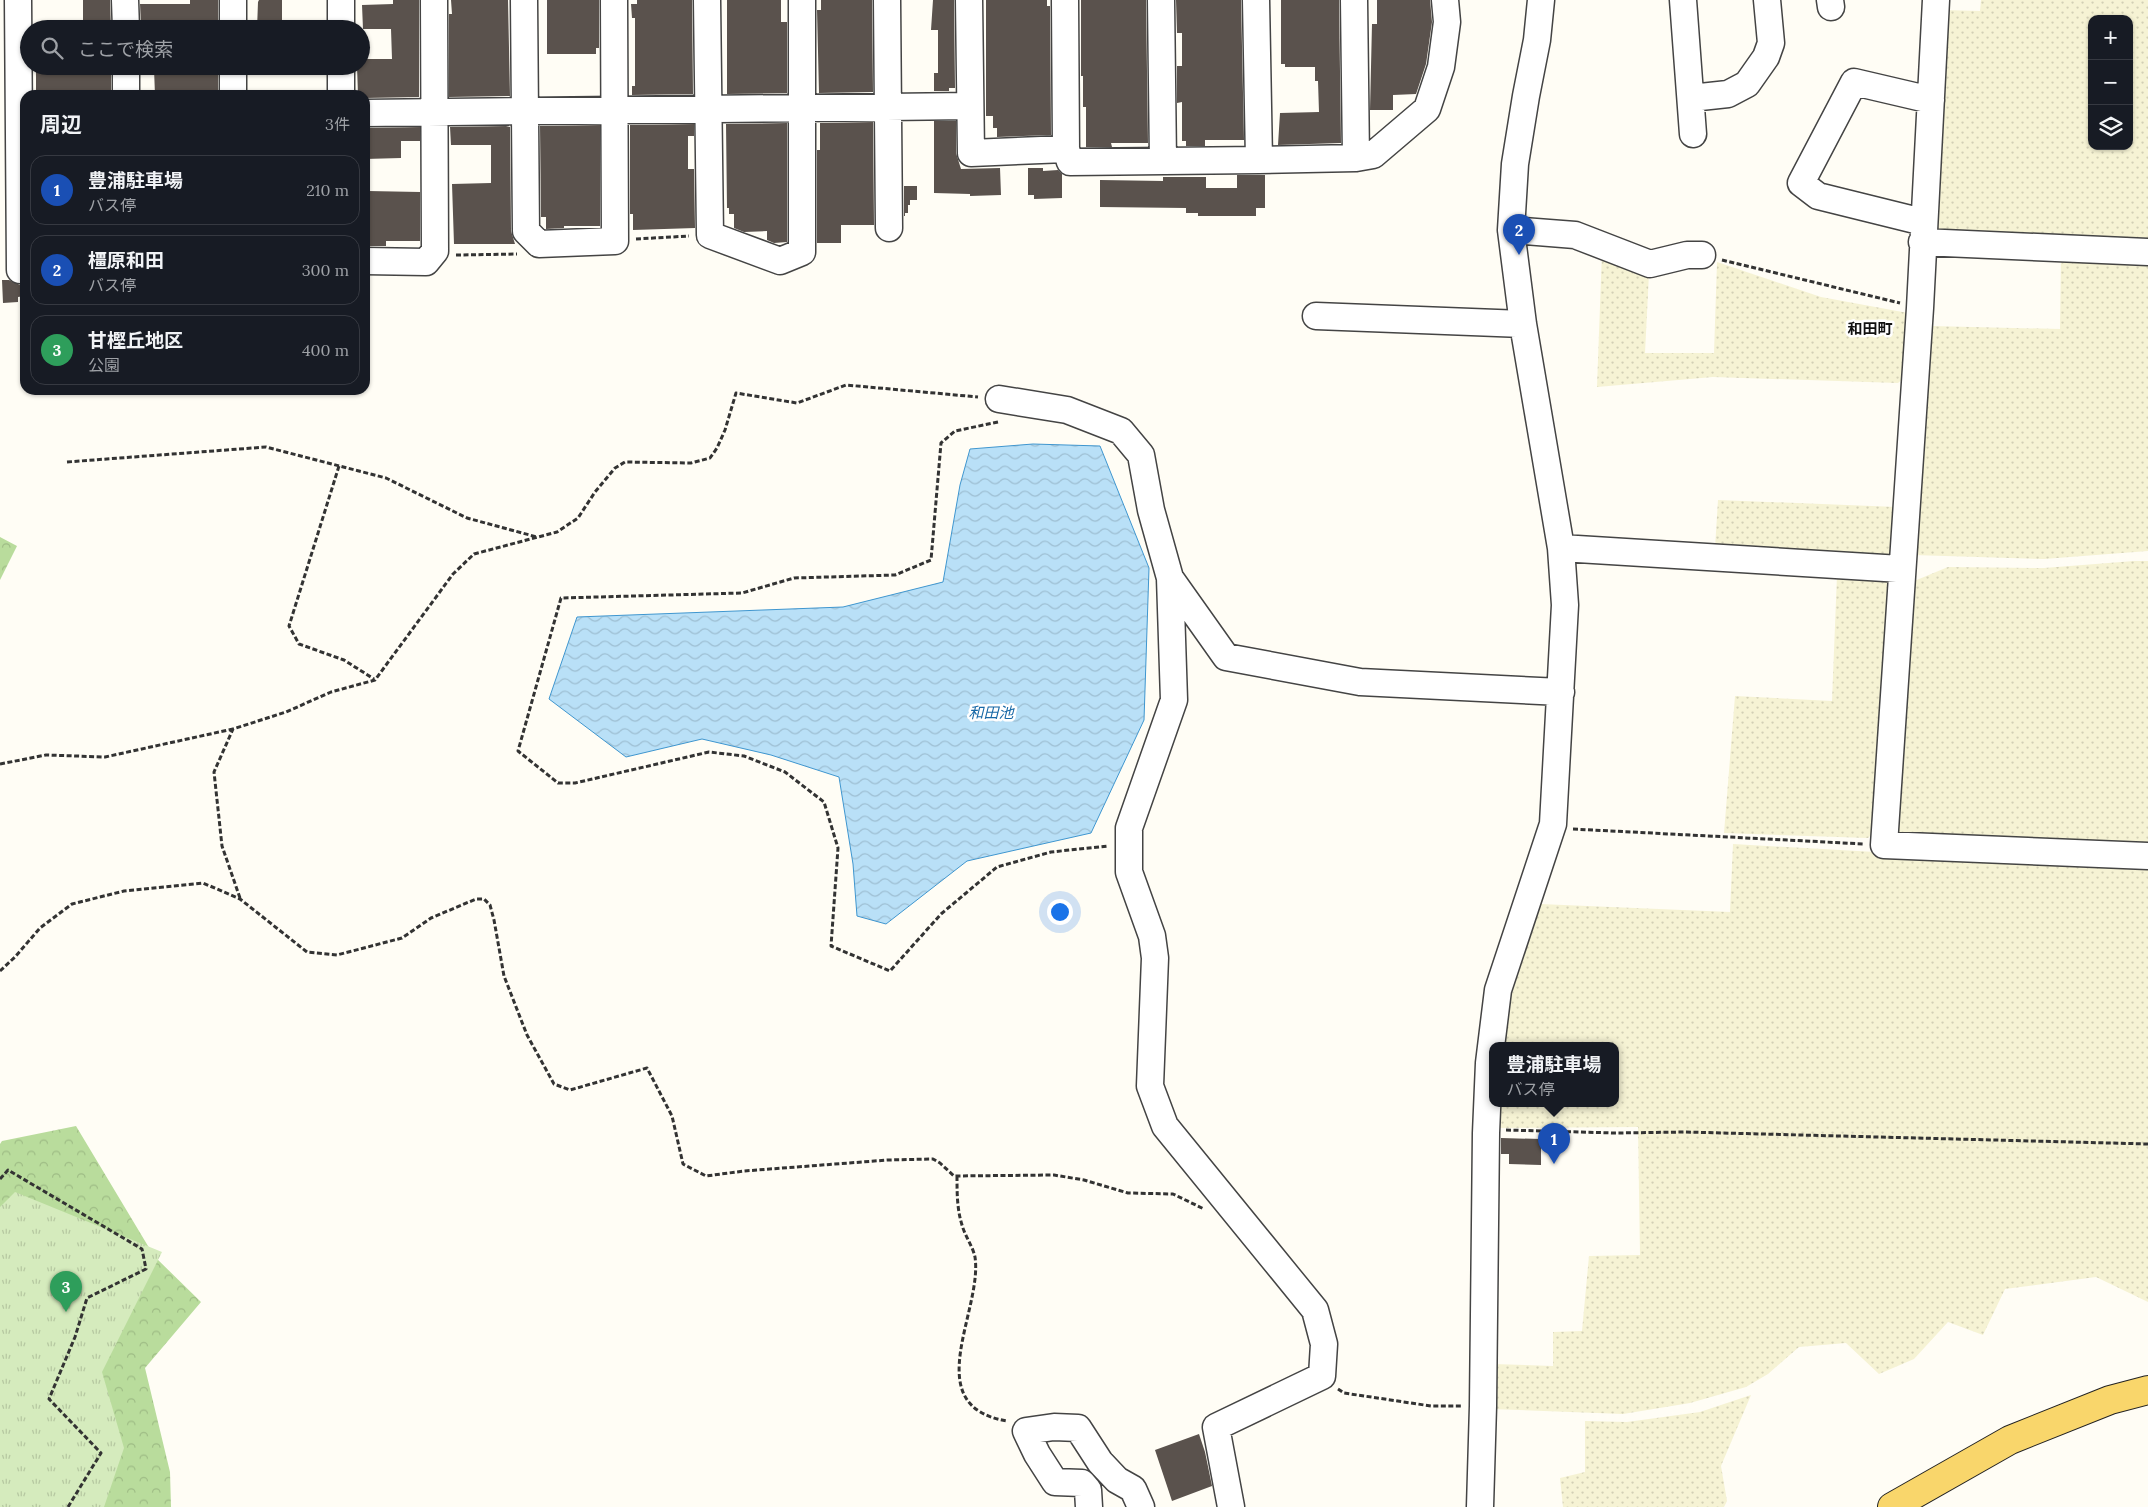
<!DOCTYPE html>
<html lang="ja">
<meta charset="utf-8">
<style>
:root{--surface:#171b24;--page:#242831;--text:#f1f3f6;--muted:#9ea1a6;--line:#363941;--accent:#c4262e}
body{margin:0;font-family:Lora,"Noto Sans JP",serif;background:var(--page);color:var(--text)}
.controls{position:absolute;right:15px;top:15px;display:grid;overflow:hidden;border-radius:10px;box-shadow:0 1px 4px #0004}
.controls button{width:45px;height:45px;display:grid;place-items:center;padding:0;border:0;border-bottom:1px solid var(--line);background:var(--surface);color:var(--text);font:25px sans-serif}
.you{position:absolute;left:1059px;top:911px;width:18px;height:18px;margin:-12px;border:4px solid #fff;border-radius:50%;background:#1a73e8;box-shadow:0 0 0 8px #1a73e833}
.badge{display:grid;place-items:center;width:32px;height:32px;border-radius:50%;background:var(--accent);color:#fff;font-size:16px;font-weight:700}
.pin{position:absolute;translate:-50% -41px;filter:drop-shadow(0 1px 2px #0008)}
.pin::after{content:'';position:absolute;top:26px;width:18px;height:15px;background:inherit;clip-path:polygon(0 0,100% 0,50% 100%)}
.popup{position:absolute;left:1489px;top:1042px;width:130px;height:65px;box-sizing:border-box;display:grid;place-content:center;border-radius:10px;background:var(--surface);filter:drop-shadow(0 1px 4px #0005);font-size:16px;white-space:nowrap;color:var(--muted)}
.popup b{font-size:19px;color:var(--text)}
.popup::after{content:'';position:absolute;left:50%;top:100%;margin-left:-10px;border:10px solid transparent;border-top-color:var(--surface)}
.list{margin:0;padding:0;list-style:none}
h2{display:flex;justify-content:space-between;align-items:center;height:65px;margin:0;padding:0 20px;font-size:21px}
h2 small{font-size:16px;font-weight:400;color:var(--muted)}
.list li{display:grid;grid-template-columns:32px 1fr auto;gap:15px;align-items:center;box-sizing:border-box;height:70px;margin:0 10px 10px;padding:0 10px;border:1px solid var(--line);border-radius:15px}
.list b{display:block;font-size:19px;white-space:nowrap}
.list p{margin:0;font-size:16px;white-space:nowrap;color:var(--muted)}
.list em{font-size:16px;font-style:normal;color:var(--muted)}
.icon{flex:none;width:28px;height:28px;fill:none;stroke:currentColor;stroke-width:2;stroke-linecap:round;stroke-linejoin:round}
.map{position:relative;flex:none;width:2148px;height:1507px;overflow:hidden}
.search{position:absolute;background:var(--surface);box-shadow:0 1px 4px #0004;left:20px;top:20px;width:350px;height:55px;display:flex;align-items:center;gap:12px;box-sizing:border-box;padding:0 18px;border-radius:28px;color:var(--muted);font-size:19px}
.panel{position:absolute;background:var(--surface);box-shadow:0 1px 4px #0004;left:20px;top:90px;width:350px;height:305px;border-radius:15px}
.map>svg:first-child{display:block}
.farmland{fill:url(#farmland-dots);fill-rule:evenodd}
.forest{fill:url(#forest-crowns)}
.park{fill:url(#park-tufts)}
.water{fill:url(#water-waves);stroke:#3f96cf}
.building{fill:#5a524d}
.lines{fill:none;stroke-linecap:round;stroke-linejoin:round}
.minor-casing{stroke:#444;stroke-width:29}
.major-casing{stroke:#222;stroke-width:30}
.path{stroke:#333;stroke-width:3;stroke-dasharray:5 2.5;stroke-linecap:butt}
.minor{stroke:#fff;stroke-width:26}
.major{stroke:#f9d66b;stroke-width:28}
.labels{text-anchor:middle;stroke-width:5;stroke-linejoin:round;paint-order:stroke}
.neighbourhood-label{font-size:15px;font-weight:bold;fill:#111;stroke:#fff}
.water-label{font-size:15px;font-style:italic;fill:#1768a6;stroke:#fff}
</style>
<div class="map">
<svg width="2148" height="1507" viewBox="0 0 2148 1507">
<defs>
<pattern id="farmland-dots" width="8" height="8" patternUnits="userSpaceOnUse" patternTransform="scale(1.25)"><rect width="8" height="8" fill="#f6f3d4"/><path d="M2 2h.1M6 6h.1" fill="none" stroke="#d2cfb5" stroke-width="1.8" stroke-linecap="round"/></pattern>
<pattern id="forest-crowns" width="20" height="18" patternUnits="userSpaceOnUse" patternTransform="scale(1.25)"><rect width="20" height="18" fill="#b9dc9c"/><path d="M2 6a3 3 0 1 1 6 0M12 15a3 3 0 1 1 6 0" fill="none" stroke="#9ebc85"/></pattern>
<pattern id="park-tufts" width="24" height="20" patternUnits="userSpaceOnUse" patternTransform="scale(1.25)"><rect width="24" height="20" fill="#d5ebbd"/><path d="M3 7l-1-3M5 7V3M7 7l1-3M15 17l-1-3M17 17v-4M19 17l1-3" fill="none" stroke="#b6c8a1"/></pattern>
<pattern id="water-waves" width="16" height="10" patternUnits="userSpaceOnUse" patternTransform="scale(1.25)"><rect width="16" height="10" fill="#b9e0f7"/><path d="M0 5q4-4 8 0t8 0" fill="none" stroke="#9ebfd3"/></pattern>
</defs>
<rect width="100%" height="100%" fill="#fffdf5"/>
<!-- farmland -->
<path class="farmland" d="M 1981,0 L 2148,0 L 2148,238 L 1929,229 L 1943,10 L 1980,11 ZM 2092,19 L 2129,19 L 2129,146 L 2092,146 Z
M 1602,252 L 1649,273 L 1645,353 L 1714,353 L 1717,262 L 1821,297 L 1908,313 L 1905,377 L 1898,383 L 1713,377 L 1597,387 Z
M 2061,256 L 2148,261 L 2148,551 L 2044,559 L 1913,555 L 1931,326 L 2060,329 Z
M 1718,500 L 1897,507 L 1897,550 L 1887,559 L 1715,548 Z
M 2134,561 L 2148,561 L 2148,848 L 1892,839 L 1907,584 L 1948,567 L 2044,568 Z
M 1837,575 L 1889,579 L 1877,829 L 1868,838 L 1724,833 L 1735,696 L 1832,701 Z
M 1733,844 L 1875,852 L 2148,864 L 2148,1302 L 2096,1277 L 2005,1289 L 1983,1335 L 1948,1322 L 1914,1359 L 1879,1374 L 1846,1343 L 1799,1347 L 1768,1374 L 1746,1387 L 1690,1403 L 1623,1414 L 1490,1409 L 1492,1364 L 1553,1366 L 1553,1332 L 1582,1331 L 1589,1256 L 1640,1255 L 1638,1127 L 1492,1128 L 1494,1103 L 1615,1103 L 1615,1045 L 1498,1045 L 1499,1035 L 1540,904 L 1730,912 Z
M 1751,1395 L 1721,1466 L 1727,1501 L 1724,1507 L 1563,1507 L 1560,1478 L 1585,1472 L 1585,1421 L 1627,1422 L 1700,1412 Z"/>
<!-- forest -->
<path class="forest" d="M 0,537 L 17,546 L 0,580 Z
M 76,1126 L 154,1256 L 201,1302 L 145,1368 L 170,1472 L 171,1507 L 0,1507 L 0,1144 L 2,1141 Z"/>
<!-- park -->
<path class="park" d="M 15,1192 L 162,1252 L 102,1372 L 124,1448 L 104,1507 L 0,1507 L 0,1207 Z"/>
<!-- water -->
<path class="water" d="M 1033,444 L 1100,446 L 1149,568 L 1144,720 L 1091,833 L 967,861 L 886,924 L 857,916 L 853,864 L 839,777 L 771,755 L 702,739 L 626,757 L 549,699 L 577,617 L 843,607 L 943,582 L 960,485 L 970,449 Z"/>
<!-- building -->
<path class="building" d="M 83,0 L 110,0 L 111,29 L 83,29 Z
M 190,0 L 218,0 L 218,29 L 190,29 L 190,23 L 141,26 L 140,4 L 190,4 Z
M 259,0 L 282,0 L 282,28 L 257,29 L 258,2 Z
M 393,0 L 419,0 L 419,97 L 365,98 L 365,95 L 358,95 L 357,66 L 361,66 L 361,59 L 392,59 L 391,29 L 363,29 L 362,5 L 393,4 Z
M 451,0 L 508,0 L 510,96 L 449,97 L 449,14 L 452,14 Z
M 547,0 L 599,0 L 599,48 L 596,48 L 596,54 L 547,54 Z
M 637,0 L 692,0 L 693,94 L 632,95 L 632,86 L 635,86 L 635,18 L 632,18 L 631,4 L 637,4 Z
M 727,0 L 781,0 L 781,22 L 787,22 L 787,93 L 727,94 Z
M 821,0 L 872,0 L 873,92 L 819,93 L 817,10 L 821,10 Z
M 933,0 L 954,0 L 955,88 L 949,88 L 949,91 L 934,91 L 934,73 L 938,73 L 938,30 L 931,30 Z
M 986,0 L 1047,0 L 1047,6 L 1050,6 L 1051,135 L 997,137 L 997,128 L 993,128 L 993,116 L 986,116 Z
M 1081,0 L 1146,0 L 1148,143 L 1111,143 L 1112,147 L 1086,147 L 1086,107 L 1083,107 L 1083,76 L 1081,76 Z
M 1176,0 L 1241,0 L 1244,140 L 1205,140 L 1205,146 L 1186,146 L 1186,141 L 1182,141 L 1182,102 L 1177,103 L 1177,66 L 1182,66 L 1182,33 L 1177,33 Z
M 1281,0 L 1339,0 L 1341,143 L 1278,145 L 1280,113 L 1319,112 L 1318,81 L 1315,81 L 1315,67 L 1285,67 L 1285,64 L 1281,64 Z
M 1377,0 L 1430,0 L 1432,22 L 1426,64 L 1416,94 L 1393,95 L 1393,110 L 1370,110 L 1372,24 L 1377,24 Z
M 36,66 L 63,66 L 63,74 L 111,73 L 111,95 L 36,95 Z
M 163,66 L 218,66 L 218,95 L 155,95 L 154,69 L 163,69 Z
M 934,121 L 956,121 L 956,153 L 961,169 L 1000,168 L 1001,195 L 970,196 L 970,194 L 934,193 Z
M 873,122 L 874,225 L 841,225 L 841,243 L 817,243 L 817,150 L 820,150 L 820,123 Z
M 787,123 L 787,242 L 774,243 L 767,240 L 767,231 L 744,232 L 734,228 L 734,214 L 729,214 L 729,208 L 727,208 L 726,124 Z
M 694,124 L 694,136 L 688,136 L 688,169 L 694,169 L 695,228 L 633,230 L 633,214 L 630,214 L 630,125 Z
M 600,125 L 600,226 L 564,226 L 564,228 L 546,229 L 546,217 L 541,217 L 540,126 Z
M 506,126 L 510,127 L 511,231 L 515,244 L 454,244 L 452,184 L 491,183 L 491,145 L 451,145 L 450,127 Z
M 420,127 L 420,141 L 401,141 L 401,158 L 365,159 L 365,128 Z
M 1028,168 L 1043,168 L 1043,171 L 1058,170 L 1062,174 L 1062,198 L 1034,199 L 1034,195 L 1028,195 Z
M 1237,175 L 1265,175 L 1265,208 L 1256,208 L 1256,216 L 1198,216 L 1198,213 L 1186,213 L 1186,208 L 1100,207 L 1100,180 L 1163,181 L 1163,177 L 1206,177 L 1206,188 L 1237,188 Z
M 904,186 L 917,186 L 917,200 L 910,200 L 910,205 L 908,205 L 908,213 L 905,213 L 905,216 L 904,216 Z
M 368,191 L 420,192 L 420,241 L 386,241 L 386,246 L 365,246 L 365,211 L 368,211 Z
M 2,280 L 9,280 L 20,285 L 25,284 L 25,296 L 18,297 L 18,302 L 3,303 Z
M 1501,1138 L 1541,1139 L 1541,1165 L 1509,1164 L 1509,1154 L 1501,1154 Z
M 1199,1434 L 1205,1452 L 1212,1486 L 1172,1501 L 1155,1450 Z"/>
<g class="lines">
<defs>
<path id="minor" d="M 18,0 L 20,270
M 125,0 L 126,29
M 233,0 L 233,29
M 341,0 L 341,29
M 524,0 L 526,231 L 539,244 L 615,241 L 614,0
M 707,0 L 710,235 L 780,261 L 802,252 L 802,0
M 887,0 L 889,228
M 969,0 L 971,153 L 1066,149 L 1070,162 L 1259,160 L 1356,158 L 1373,155 L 1427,109 L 1441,67 L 1447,22 L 1445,0
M 1065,0 L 1066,149
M 1161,0 L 1163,161
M 1256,0 L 1259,160
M 1354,0 L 1356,158
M 1683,0 L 1693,134
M 1830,0 L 1831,7
M 1936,0 L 1920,308 L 1884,845 L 2148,856
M 126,66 L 126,95
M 233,66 L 233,95
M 341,66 L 341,95
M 1691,98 L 1728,94 L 1747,84 L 1766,57 L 1771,43 L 1767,0
M 365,113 L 969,106
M 1923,222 L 1818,196 L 1801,183 L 1854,82 L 1931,100
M 1511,230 L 1575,235 L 1650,264 L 1687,255 L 1702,255
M 1922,242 L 2148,252
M 365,261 L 426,262 L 435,251 L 434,0
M 1316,316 L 1523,324
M 999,399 L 1067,410 L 1121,431 L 1141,455 L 1151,510 L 1170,578 L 1226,657 L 1360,682 L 1561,692
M 1561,548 L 1901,569
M 1170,578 L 1174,700 L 1129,828 L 1129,872 L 1152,936 L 1155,958 L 1150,1086 L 1165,1126 L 1315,1310 L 1324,1344 L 1322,1376 L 1216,1427 L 1231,1507
M 1089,1507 L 1088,1490 L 1082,1483 L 1055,1482 L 1037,1454 L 1026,1431 L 1054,1427 L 1078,1428 L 1100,1462 L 1117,1480 L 1133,1489 L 1141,1507
M 1480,1507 L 1483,1406 L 1486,1133 L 1489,1063 L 1498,990 L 1553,824 L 1565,605 L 1561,548 L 1523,324 L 1511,230 L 1515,164 L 1526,96 L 1537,40 L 1541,0"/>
<path id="major" d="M 1892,1507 L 2010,1440 L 2110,1400 L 2148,1390"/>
</defs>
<!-- minor casing -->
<use href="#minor" class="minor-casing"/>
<!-- major casing -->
<use href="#major" class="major-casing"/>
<!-- path -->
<path class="path" d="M 636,239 L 689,236
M 456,255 L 517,254
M 1722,260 L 1900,303
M 998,422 L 955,431 L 941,443 L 931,560 L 895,575 L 794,578 L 742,593 L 561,598 L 518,751 L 558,783 L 575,783 L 709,752 L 744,756 L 785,772 L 824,802 L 838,848 L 831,946 L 890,971 L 941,914 L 997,867 L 1051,852 L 1108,846
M 67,462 L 266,447 L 386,478 L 467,518 L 537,537
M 339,466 L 289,626 L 299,644 L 344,660 L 374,679
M 0,764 L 46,755 L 105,757 L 233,729
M 1573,829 L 1864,844
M 240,898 L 222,846 L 214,772 L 233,729 L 286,712 L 331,692 L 375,680 L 453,574 L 474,554 L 557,532 L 578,518 L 595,492 L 615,468 L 625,462 L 691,463 L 710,458 L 717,448 L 725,430 L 736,393 L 797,403 L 846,385 L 978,397
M 0,971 L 15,957 L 40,928 L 72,904 L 124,891 L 203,883 L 240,899 L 307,952 L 337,955 L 402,938 L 431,918 L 476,899 L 484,899 L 490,905 L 494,920 L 504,976 L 527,1035 L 554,1084 L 570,1090 L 647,1068 L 672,1116 L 683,1164 L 706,1176 L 744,1171 L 888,1160 L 933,1159 L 940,1163 L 954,1176 L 1054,1175 L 1084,1180 L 1128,1193 L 1173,1194 L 1204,1209
M 1506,1130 L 1615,1133 L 1685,1132 L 2148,1144
M 957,1176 C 957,1193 957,1209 962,1225 C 965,1236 973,1247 975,1257 C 983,1311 917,1406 1007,1421
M 0,1179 L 8,1170 L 142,1249 L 146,1269 L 87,1298 L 75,1337 L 49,1399 L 101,1453 L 68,1507
M 1338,1389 L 1344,1393 L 1431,1406 L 1462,1406"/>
<!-- minor -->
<use href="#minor" class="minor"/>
<!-- major -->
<use href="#major" class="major"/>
</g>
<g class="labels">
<!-- neighbourhood labels -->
<g class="neighbourhood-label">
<text x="1870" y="334">和田町</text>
</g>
<!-- water labels -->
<g class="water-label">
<text x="991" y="718">和田池</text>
</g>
</g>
</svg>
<div class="controls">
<button>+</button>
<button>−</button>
<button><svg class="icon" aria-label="layers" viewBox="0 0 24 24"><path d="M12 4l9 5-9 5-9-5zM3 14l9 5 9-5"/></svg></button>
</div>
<div class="you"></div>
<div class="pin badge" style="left:1554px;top:1164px;background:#1a4fb4">1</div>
<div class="popup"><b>豊浦駐車場</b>バス停</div>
<div class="pin badge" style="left:1519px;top:255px;background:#1a4fb4">2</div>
<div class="pin badge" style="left:66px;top:1312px;background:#2e9e5b">3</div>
<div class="search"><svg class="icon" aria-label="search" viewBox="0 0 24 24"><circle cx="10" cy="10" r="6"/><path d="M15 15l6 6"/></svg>ここで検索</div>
<section class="panel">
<h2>周辺<small>3件</small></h2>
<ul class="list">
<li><span class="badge" style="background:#1a4fb4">1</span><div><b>豊浦駐車場</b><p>バス停</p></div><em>210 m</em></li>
<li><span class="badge" style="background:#1a4fb4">2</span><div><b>橿原和田</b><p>バス停</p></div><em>300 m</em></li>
<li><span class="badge" style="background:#2e9e5b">3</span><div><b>甘樫丘地区</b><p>公園</p></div><em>400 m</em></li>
</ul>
</section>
</div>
